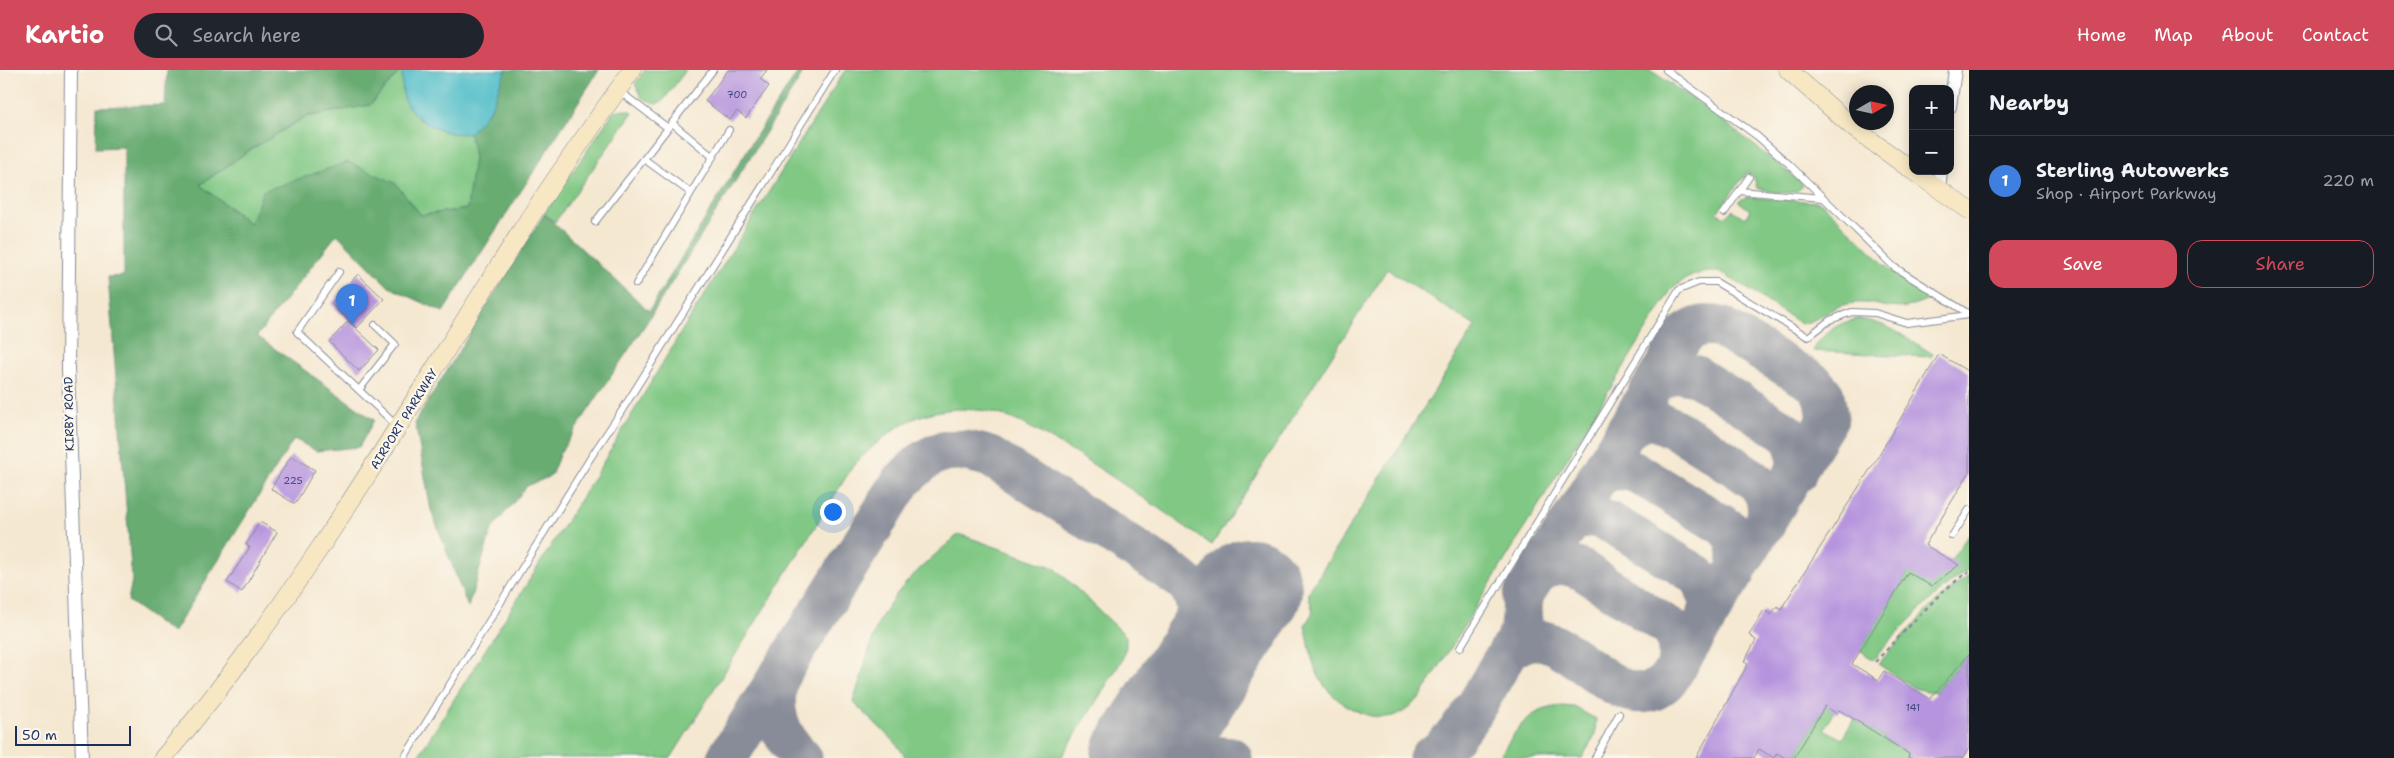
<!DOCTYPE html>
<meta charset="utf-8">
<style>
:root{--surface:#171b24;--page:#20242c;--text:#f1f3f6;--muted:#9ea1a6;--line:#363941;--accent:#d1495b}
body{margin:0;font-family:"Shantell Sans",sans-serif;background:var(--page);color:var(--text)}
.controls{position:absolute;right:15px;top:15px;display:grid;overflow:hidden;border-radius:10px;box-shadow:0 2px 12px #0003}
.controls button{width:45px;height:45px;display:grid;place-items:center;padding:0;border:0;border-bottom:1px solid var(--line);background:var(--surface);color:var(--text);font:25px sans-serif}
.compass{position:absolute;left:1849px;top:15px;width:45px;height:45px;border-radius:50%;background:var(--surface);box-shadow:0 2px 12px #0003;rotate:81deg}
.scale{position:absolute;left:15px;bottom:12px;width:116px;box-sizing:border-box;padding-left:5px;border:2px solid #1b2f5e;border-top:0;font-size:14px;line-height:18px;white-space:nowrap;color:#1b2f5e;-webkit-text-stroke:4px #fbf7ec;paint-order:stroke}
.you{position:absolute;left:832px;top:441px;width:18px;height:18px;margin:-12px;border:4px solid #fff;border-radius:50%;background:#1a73e8;box-shadow:0 0 0 8px #1a73e833}
.badge{display:grid;place-items:center;width:32px;height:32px;border-radius:50%;background:var(--accent);color:#fff;font-size:16px;font-weight:700}
.pin{position:absolute;translate:-50% -41px;filter:drop-shadow(0 1px 2px #0008)}
.pin::after{content:'';position:absolute;top:26px;width:18px;height:15px;background:inherit;clip-path:polygon(0 0,100% 0,50% 100%)}
.list{margin:0;padding:0;list-style:none}
h2{display:flex;justify-content:space-between;align-items:center;height:65px;margin:0;padding:0 20px;font-size:21px}
h2 small{font-size:16px;font-weight:400;color:var(--muted)}
.list li{display:grid;grid-template-columns:32px 1fr auto;gap:15px;align-items:center;box-sizing:border-box;height:90px;padding:0 20px;border-top:1px solid var(--line)}
.list b{display:block;font-size:19px;white-space:nowrap}
.list p{margin:0;font-size:16px;white-space:nowrap;color:var(--muted)}
.list em{font-size:16px;font-style:normal;color:var(--muted)}
.actions{display:flex;gap:10px;padding:15px 20px}
.actions a{flex:1;padding:11px 0;border:1px solid var(--accent);border-radius:15px;text-align:center;font-size:18px;color:var(--accent)}
.actions .main{background:var(--accent);color:#fff}
.icon{flex:none;width:28px;height:28px;fill:none;stroke:currentColor;stroke-width:2;stroke-linecap:round;stroke-linejoin:round}
.map{position:relative;flex:none;width:1969px;height:688px;overflow:hidden}
header{display:flex;align-items:center;gap:30px;box-sizing:border-box;height:70px;padding:0 25px;background:var(--accent);color:#fff}
header strong{font-size:24px}
nav{display:flex;gap:28px;margin-inline-start:auto;font-size:18px}
.search{width:350px;height:45px;background:var(--page);display:flex;align-items:center;gap:12px;box-sizing:border-box;padding:0 18px;border-radius:28px;color:var(--muted);font-size:19px}
main{display:flex}
aside{flex:1;background:var(--surface)}
.map>svg:first-child{display:block}
.green{fill:#80c884;stroke:#4e7c71}
.forest{fill:#68ac72;stroke:#426e68}
.water{fill:#51bec9;stroke:#367694}
.lines{fill:none;stroke-linecap:round;stroke-linejoin:round}
.taxiway{stroke:#888c98;stroke-width:41}
.runway{stroke:#888c98;stroke-width:104}
.building{fill:#b795de}
.service-casing{stroke:#888c98;stroke-width:8}
.minor-casing{stroke:#888c98;stroke-width:14}
.secondary-casing{stroke:#888c98;stroke-width:19}
.path{stroke:#888c98;stroke-width:2.5;stroke-dasharray:4 4;stroke-linecap:butt}
.service{stroke:#fff;stroke-width:6}
.minor{stroke:#fff;stroke-width:12}
.secondary{stroke:#f7e8c3;stroke-width:18}
.labels{text-anchor:middle;stroke-width:4.5;stroke-linejoin:round;paint-order:stroke}
.number-label{font-size:10px;fill:#42487e}
.street-label{font-size:12px;fill:#1b2f5e;stroke:#fbf7ec}
</style>
<header>
<strong>Kartio</strong>
<div class="search"><svg class="icon" aria-label="search" viewBox="0 0 24 24"><circle cx="10" cy="10" r="6"/><path d="M15 15l6 6"/></svg>Search here</div>
<nav><a>Home</a><a>Map</a><a>About</a><a>Contact</a></nav>
</header>
<main>
<div class="map">
<svg width="1969" height="688" viewBox="0 0 1969 688">
<rect width="100%" height="100%" fill="#fbf7ec"/>
<filter id="ink" filterUnits="userSpaceOnUse"><feTurbulence type="fractalNoise" baseFrequency=".02" numOctaves="2"/><feDisplacementMap in="SourceGraphic" scale="10" xChannelSelector="R" yChannelSelector="G"/><feConvolveMatrix kernelMatrix="1 2 1 2 8 2 1 2 1" color-interpolation-filters="sRGB"/></filter>
<filter id="wash" filterUnits="userSpaceOnUse"><feTurbulence type="fractalNoise" baseFrequency=".0096" numOctaves="4" result="noise"/><feDisplacementMap in="SourceGraphic" scale="20" xChannelSelector="R" yChannelSelector="G"/><feGaussianBlur stdDeviation="1.12" result="paint"/><feColorMatrix in="noise" values="0 0 0 0 0 0 0 0 0 0 0 0 0 0 0 0 0 1.4 0 .05"/><feComposite in="paint" operator="in"/></filter>
<g filter="url(#wash)">
<rect width="100%" height="100%" fill="#f5e8d1"/>
<!-- green -->
<path class="green" d="M 401,0 L 418,49 L 450,63 L 470,63 L 474,88 L 467,139 L 421,145 L 395,113 L 251,154 L 200,115 L 247,82 L 305,47 L 370,35 Z
M 645,0 L 686,0 L 663,31 L 656,34 L 642,28 L 635,14 Z
M 845,0 L 1650,0 L 1713,43 L 1802,113 L 1802,117 C 1793,127 1769,122 1757,118 L 1754,107 L 1747,102 L 1717,143 L 1726,147 L 1732,140 L 1745,148 L 1750,140 L 1738,131 L 1746,127 L 1819,132 L 1824,135 L 1891,201 L 1928,225 L 1928,230 C 1891,248 1881,228 1847,234 C 1827,238 1820,251 1801,254 C 1788,246 1726,203 1717,202 C 1699,201 1684,208 1671,220 L 1420,628 C 1414,632 1408,640 1401,643 C 1373,657 1332,633 1319,607 C 1311,593 1309,571 1305,555 L 1313,542 L 1308,523 L 1475,256 L 1387,199 L 1212,475 C 1166,444 1121,411 1073,382 C 1050,369 1028,354 1002,345 C 980,338 953,337 931,343 C 898,351 876,373 853,396 L 671,688 L 417,688 L 595,406 L 678,267 Z
M 626,40 L 633,42 L 555,152 L 544,144 L 614,41 Z
M 1857,249 C 1886,251 1908,269 1933,284 L 1931,287 L 1813,281 C 1822,263 1837,253 1857,249 Z
M 959,464 L 1055,498 L 1126,566 L 1126,576 L 1122,590 L 1061,688 L 906,688 L 895,672 L 853,632 C 861,609 867,585 875,562 C 888,523 929,490 959,464 Z
M 1969,464 L 1969,499 C 1933,524 1902,557 1873,590 L 1860,580 L 1908,502 L 1951,490 Z
M 1969,505 L 1969,584 L 1935,623 L 1914,618 L 1878,594 L 1932,535 Z
M 1561,636 L 1574,637 L 1596,649 L 1595,665 L 1582,688 L 1499,688 C 1516,660 1525,640 1561,636 Z
M 1825,636 L 1834,641 L 1824,659 L 1842,669 L 1854,649 L 1909,684 L 1908,688 L 1794,688 Z"/>
<!-- forest -->
<path class="forest" d="M 167,0 L 401,0 L 370,35 L 305,47 L 247,82 L 200,115 L 250,154 L 263,121 L 348,92 L 395,113 L 421,145 L 467,139 L 474,88 L 470,63 L 490,40 L 506,0 L 599,0 L 443,242 L 389,217 L 337,164 L 257,266 L 374,350 L 359,377 L 316,381 L 294,369 L 173,563 L 128,531 L 132,510 L 108,207 L 124,206 L 124,77 L 96,78 L 97,37 L 165,35 Z
M 799,0 L 805,0 L 645,255 L 560,383 L 551,406 L 527,416 L 492,459 L 468,537 L 431,440 L 415,352 L 544,144 L 649,241 L 754,69 Z"/>
<!-- water -->
<path class="water" d="M 402,0 L 506,0 L 490,40 L 470,63 C 446,67 416,53 405,31 C 401,23 403,9 402,0 Z"/>
<g class="lines">
<!-- taxiway -->
<path class="taxiway" d="M 1654,314 L 1674,302 L 1696,306 L 1787,363 C 1798,377 1797,387 1796,404
M 1625,362 C 1632,356 1642,349 1652,350 C 1675,354 1730,394 1752,408 C 1766,421 1770,433 1766,453
M 1597,408 C 1611,398 1620,398 1637,403 L 1729,459 C 1739,474 1739,484 1736,502
M 1570,453 L 1684,265 C 1697,255 1706,254 1721,257 L 1814,313 L 1824,325 L 1828,348 L 1705,551
M 1536,505 C 1553,492 1562,492 1582,500 L 1673,560 L 1678,574 L 1678,595
M 779,606 C 770,638 778,665 802,688
M 727,688 L 901,412 C 932,380 946,373 990,387 L 1168,500 C 1175,505 1184,510 1189,517 C 1204,541 1197,575 1199,601
M 1197,688 L 1213,686 L 1232,688
M 1429,688 C 1463,667 1481,627 1501,593 C 1507,583 1517,571 1520,560 C 1524,547 1520,535 1525,522 L 1570,453 L 1586,446 L 1598,448 L 1613,454 L 1697,505 L 1708,524 L 1709,534 L 1705,551 L 1670,607 C 1628,657 1579,572 1537,570 C 1526,569 1518,575 1509,580"/>
<!-- runway -->
<path class="runway" d="M 1143,688 L 1250,520"/>
</g>
<g id="blocks">
<!-- building -->
<path class="building" d="M 728,0 L 767,0 L 760,9 L 769,16 L 746,48 L 737,41 L 730,50 L 705,31 Z
M 358,204 L 384,229 L 357,258 L 331,234 Z
M 348,251 L 379,280 L 359,301 L 329,272 Z
M 1939,284 L 1969,302 L 1969,403 L 1925,475 L 1959,495 L 1931,516 L 1908,502 L 1852,594 L 1878,610 L 1884,601 L 1930,629 L 1969,584 L 1969,678 L 1963,688 L 1908,688 L 1909,684 L 1854,649 L 1839,640 L 1837,644 L 1825,636 L 1794,688 L 1785,688 L 1777,683 L 1774,688 L 1759,679 L 1754,688 L 1696,688 L 1748,594 L 1744,592 L 1756,570 L 1749,565 L 1764,540 L 1771,545 L 1777,536 L 1781,539 L 1876,390 Z
M 291,386 L 315,400 L 295,434 L 271,419 Z
M 260,452 L 277,462 L 242,522 L 227,512 L 250,477 L 246,475 Z"/>
</g>
</g>
<g filter="url(#ink)">
<use href="#blocks" fill-opacity="0" stroke="#888c98" stroke-width="1"/>
<g class="lines">
<defs>
<path id="service" d="M 1666,0 L 1757,66 L 1790,95 L 1894,197 L 1969,244
M 619,21 L 668,58
M 672,53 L 713,87
M 644,89 L 691,123
M 1739,121 L 1823,128
M 1724,143 L 1749,107
M 595,152 L 713,0
M 339,202 L 297,262 L 396,355
M 636,214 L 729,60
M 359,320 L 395,274 L 375,255
M 1952,466 L 1969,440
M 1460,578 L 1679,220 L 1699,212 L 1716,212 L 1808,267 L 1830,250 L 1852,242 L 1875,243 L 1907,253 L 1969,245
M 404,688 L 591,387 L 621,342 L 835,0
M 1595,688 L 1619,644"/>
<path id="minor" d="M 71,0 L 68,298 L 82,688
M 1950,37 L 1955,0
M 1939,120 L 1941,101"/>
<path id="secondary" d="M 1788,0 L 1855,59 L 1913,101
M 1913,101 L 1969,140
M 163,688 C 302,525 403,345 518,166 C 554,109 593,55 632,0"/>
</defs>
<!-- service casing -->
<use href="#service" class="service-casing"/>
<!-- minor casing -->
<use href="#minor" class="minor-casing"/>
<!-- secondary casing -->
<use href="#secondary" class="secondary-casing"/>
<!-- path -->
<path class="path" d="M 1875,592 L 1942,522 L 1969,501"/>
<!-- service -->
<use href="#service" class="service"/>
<!-- minor -->
<use href="#minor" class="minor"/>
<!-- secondary -->
<use href="#secondary" class="secondary"/>
</g>
</g>
<g class="labels">
<!-- number labels -->
<g class="number-label">
<text x="737" y="28">700</text>
<text x="293" y="414">225</text>
<text x="1913" y="641">141</text>
</g>
<!-- street labels -->
<g class="street-label">
<text transform="translate(69 344) rotate(-91)" y="4">KIRBY ROAD</text>
<text transform="translate(404 349) rotate(-58)" y="4">AIRPORT PARKWAY</text>
</g>
</g>
</svg>
<div class="controls">
<button>+</button>
<button>−</button>
</div>
<svg class="compass" viewBox="-18 -18 36 36"><path d="M0-13l5 13h-10z" fill="#e53935"/><path d="M0 13l5-13h-10z" fill="#9ea1a6"/></svg>
<div class="scale">50 m</div>
<div class="you"></div>
<div class="pin badge" style="left:352px;top:255px;background:#3f7fe0">1</div>
</div>
<aside>
<h2>Nearby<small></small></h2>
<ul class="list">
<li><span class="badge" style="background:#3f7fe0">1</span><div><b>Sterling Autowerks</b><p>Shop · Airport Parkway</p></div><em>220 m</em></li>
</ul>
<div class="actions"><a class="main">Save</a><a>Share</a></div>
</aside>
</main>
